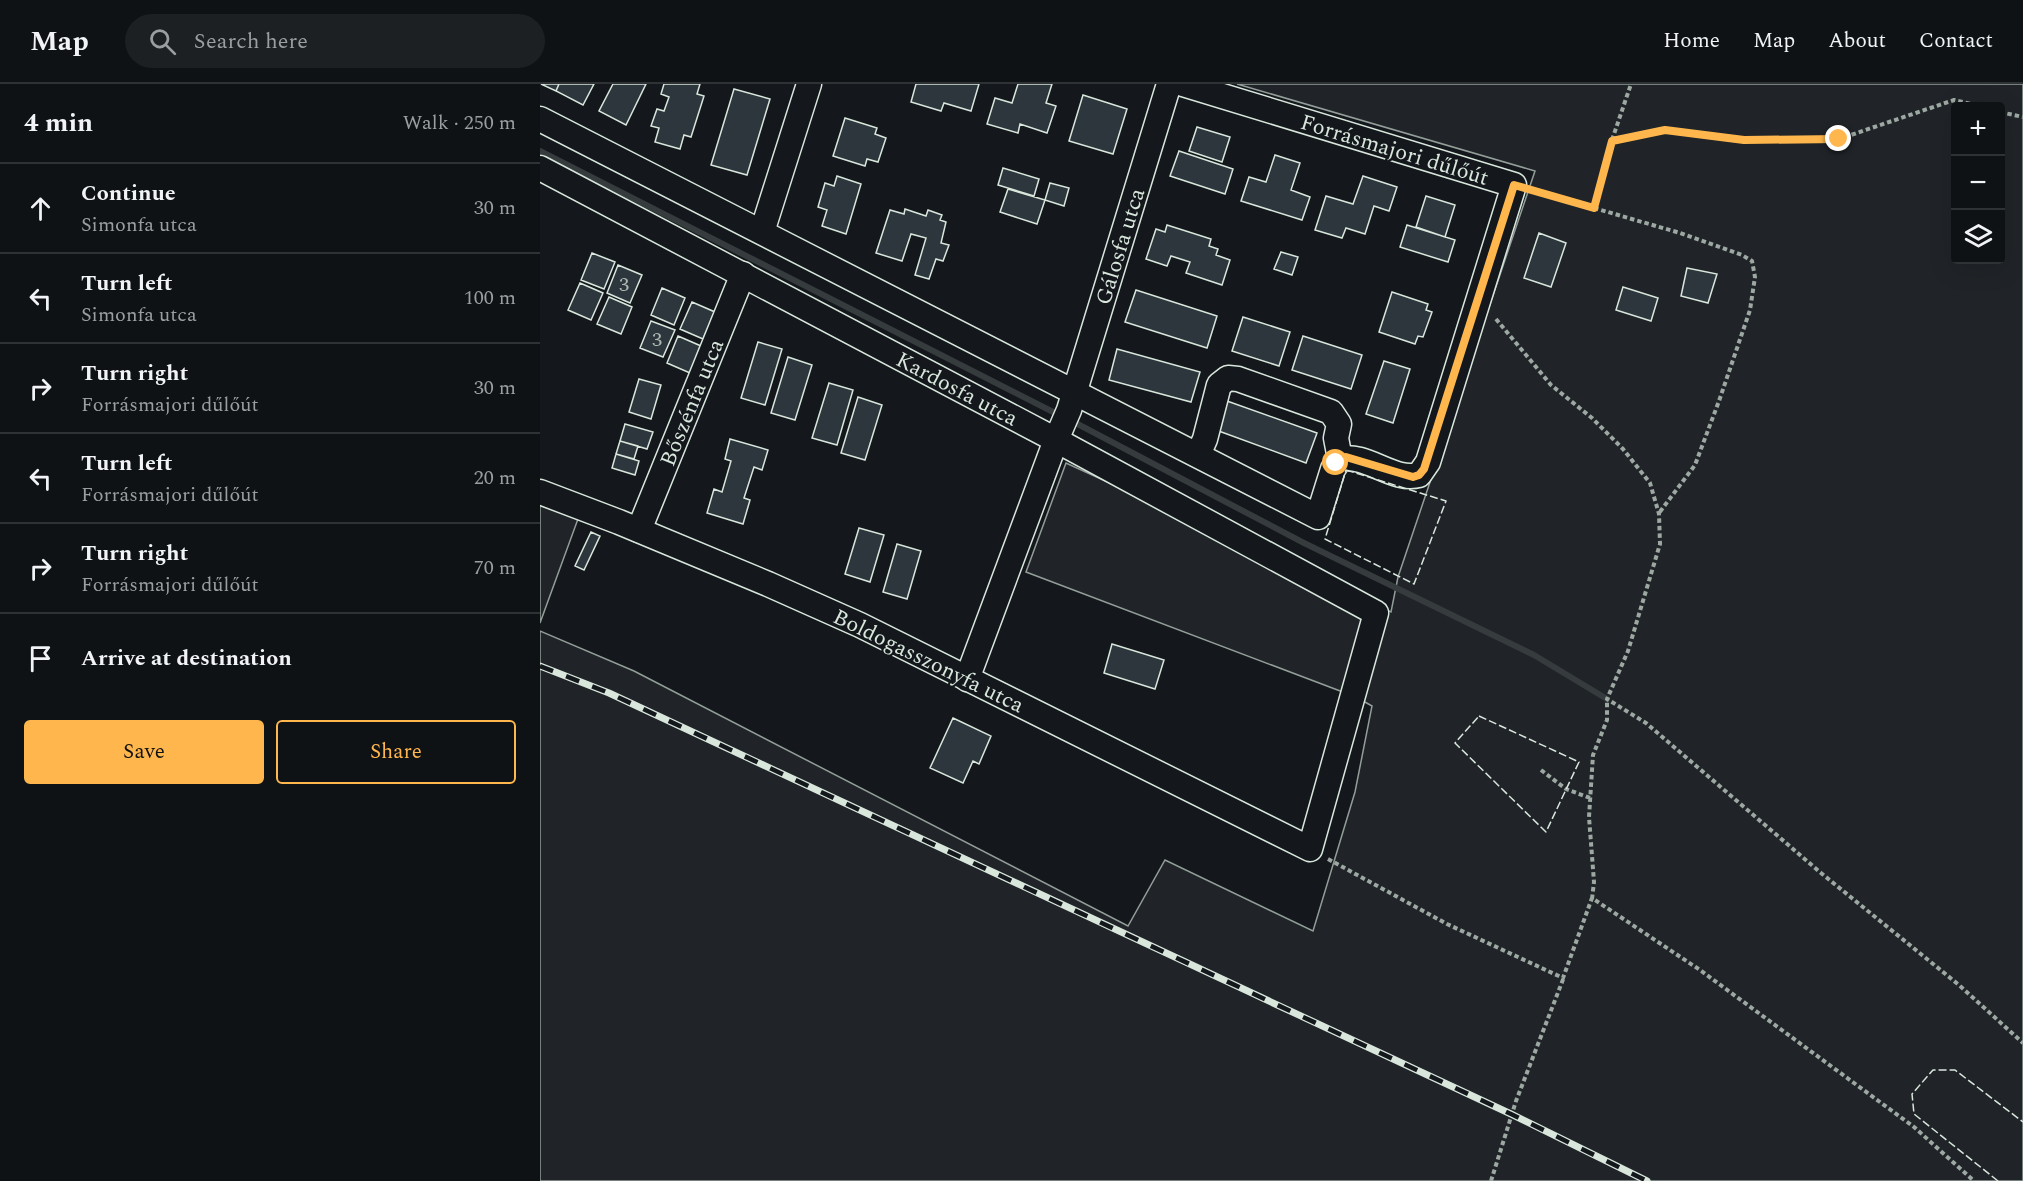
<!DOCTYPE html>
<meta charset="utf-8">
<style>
:root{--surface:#0f1215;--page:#1d2022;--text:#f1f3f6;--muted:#9b9ea0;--line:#2f3234;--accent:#ffb74d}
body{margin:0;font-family:Spectral,serif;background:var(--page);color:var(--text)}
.controls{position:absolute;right:18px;top:18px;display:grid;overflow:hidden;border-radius:6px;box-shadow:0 6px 24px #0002}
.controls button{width:54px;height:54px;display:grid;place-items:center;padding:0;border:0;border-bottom:2px solid var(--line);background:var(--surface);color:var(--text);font:30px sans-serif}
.stop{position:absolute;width:18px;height:18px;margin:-14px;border:4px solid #ffb74d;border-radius:50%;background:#fff}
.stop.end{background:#ffb74d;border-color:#fff;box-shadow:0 2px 6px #0008}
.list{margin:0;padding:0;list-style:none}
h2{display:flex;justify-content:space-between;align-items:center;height:78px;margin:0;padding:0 24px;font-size:26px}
h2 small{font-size:20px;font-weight:400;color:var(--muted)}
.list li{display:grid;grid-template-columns:39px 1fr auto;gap:18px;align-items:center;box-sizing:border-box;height:90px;padding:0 24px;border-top:2px solid var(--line)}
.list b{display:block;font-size:22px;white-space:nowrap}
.list p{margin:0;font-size:20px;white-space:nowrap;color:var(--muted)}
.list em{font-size:20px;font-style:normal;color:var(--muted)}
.actions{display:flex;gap:12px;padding:18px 24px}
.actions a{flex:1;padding:14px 0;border:2px solid var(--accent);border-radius:6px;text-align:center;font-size:21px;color:var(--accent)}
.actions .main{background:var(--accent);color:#111}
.icon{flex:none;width:33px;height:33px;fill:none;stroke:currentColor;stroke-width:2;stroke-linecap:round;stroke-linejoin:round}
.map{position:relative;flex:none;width:1483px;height:1097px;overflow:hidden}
header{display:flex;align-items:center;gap:36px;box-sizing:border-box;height:84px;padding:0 30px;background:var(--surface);border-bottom:2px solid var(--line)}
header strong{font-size:28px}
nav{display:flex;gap:33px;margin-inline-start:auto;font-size:21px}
.search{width:420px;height:54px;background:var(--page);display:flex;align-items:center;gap:15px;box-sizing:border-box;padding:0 21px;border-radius:33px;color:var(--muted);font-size:22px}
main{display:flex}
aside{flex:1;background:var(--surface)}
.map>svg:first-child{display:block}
.green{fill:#202428;stroke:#939e99;stroke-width:1.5;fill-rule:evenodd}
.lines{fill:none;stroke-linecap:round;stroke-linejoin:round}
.stream{stroke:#363b3e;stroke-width:6}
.building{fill:#2c363c;stroke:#d8e6dc;stroke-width:1.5}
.minor-casing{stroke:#d8e6dc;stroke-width:27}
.path{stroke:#9da8a2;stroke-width:4;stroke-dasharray:4.5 3;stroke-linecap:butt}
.minor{stroke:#14181c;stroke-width:24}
.rail-casing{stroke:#d8e6dc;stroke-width:7}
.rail{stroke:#14181c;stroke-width:4.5;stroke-dasharray:14;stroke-linecap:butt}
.fence{stroke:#d8e6dc;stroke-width:1.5;stroke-dasharray:8 3;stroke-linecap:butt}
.route{stroke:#ffb74d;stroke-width:8}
.labels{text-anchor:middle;stroke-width:4.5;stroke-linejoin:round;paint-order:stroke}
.number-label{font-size:20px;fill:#adbab4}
.street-label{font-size:22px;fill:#d8e6dc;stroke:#14181c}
</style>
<header>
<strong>Map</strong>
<div class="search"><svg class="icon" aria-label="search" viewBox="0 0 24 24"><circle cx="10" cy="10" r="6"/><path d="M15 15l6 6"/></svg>Search here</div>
<nav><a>Home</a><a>Map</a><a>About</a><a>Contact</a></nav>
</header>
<main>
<aside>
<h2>4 min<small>Walk · 250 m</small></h2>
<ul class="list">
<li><svg class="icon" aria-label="ahead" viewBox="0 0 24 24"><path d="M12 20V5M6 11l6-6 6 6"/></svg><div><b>Continue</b><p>Simonfa utca</p></div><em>30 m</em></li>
<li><svg class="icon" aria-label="left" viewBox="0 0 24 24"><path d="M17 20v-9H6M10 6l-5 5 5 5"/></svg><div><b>Turn left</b><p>Simonfa utca</p></div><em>100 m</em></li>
<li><svg class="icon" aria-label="right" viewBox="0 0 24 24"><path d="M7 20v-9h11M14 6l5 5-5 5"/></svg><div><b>Turn right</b><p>Forrásmajori dűlőút</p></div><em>30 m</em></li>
<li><svg class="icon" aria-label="left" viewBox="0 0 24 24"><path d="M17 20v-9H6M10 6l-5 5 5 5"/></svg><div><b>Turn left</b><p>Forrásmajori dűlőút</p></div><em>20 m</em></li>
<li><svg class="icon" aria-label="right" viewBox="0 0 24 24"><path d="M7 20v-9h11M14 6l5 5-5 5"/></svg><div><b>Turn right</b><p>Forrásmajori dűlőút</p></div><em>70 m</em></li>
<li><svg class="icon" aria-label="arrive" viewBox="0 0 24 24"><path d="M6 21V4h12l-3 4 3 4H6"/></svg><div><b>Arrive at destination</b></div></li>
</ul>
<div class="actions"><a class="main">Save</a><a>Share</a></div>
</aside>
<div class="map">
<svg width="1483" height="1097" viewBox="0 0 1483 1097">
<rect width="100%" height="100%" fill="#14181c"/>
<!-- green -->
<path class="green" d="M 697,0 L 1483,0 L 1483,1097 L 0,1097 L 0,547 L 94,587 L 588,842 L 625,776 L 773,847 L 815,708 L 832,622 L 816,613 L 486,488 L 526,379 L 851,528 L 858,493 L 995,87 ZM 1416,22 L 1460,22 L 1460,176 L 1416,176 Z
M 0,418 L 38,435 L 0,539 Z"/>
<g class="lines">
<!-- stream -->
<path class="stream" d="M 0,67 L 521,332
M 530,336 L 764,459 L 994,571 L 1067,615"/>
</g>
<!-- building -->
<path class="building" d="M 1,0 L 19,0 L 16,7 Z
M 19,0 L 54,0 L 43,21 L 16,7 Z
M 73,0 L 106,0 L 86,41 L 59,27 Z
M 124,0 L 160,0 L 157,10 L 164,12 L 151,53 L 144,51 L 140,65 L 115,58 L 119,44 L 111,42 L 117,25 L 124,27 L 129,13 L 121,10 Z
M 376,0 L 439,0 L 431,27 L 404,19 L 401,27 L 371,18 Z
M 478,0 L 512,0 L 506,19 L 516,22 L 507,49 L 480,40 L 478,49 L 447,40 L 455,14 L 472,19 Z
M 194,5 L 230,15 L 207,91 L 171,81 Z
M 543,11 L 587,25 L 573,70 L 529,57 Z
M 305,34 L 337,44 L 335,50 L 346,54 L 338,78 L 327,75 L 325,82 L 293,72 Z
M 657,43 L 690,53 L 682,78 L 649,67 Z
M 639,67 L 693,85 L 685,110 L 630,92 Z
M 735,71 L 760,79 L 751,106 L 770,113 L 762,136 L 701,117 L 709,93 L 726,98 Z
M 463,84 L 499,95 L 494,112 L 458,101 Z
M 297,92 L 321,100 L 306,150 L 282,142 L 287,126 L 278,123 L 285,99 L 294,102 Z
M 823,92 L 857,103 L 849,127 L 834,122 L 825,150 L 806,144 L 802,154 L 775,146 L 786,112 L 813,120 Z
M 510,99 L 529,104 L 524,122 L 505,116 Z
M 468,105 L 505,116 L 497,140 L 460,128 Z
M 886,112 L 915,121 L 905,153 L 876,143 Z
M 365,125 L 386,132 L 388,126 L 402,131 L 400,136 L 406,138 L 401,159 L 409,161 L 403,177 L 396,175 L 389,195 L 375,191 L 386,154 L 371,150 L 362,177 L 336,169 L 350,126 L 364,130 Z
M 627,141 L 671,155 L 669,162 L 678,165 L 676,171 L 690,176 L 682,201 L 646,189 L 650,178 L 631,172 L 627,182 L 606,175 L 616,145 L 625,148 Z
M 867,141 L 915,156 L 908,178 L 860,163 Z
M 999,149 L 1026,159 L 1011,203 L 984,194 Z
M 741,168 L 758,173 L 752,191 L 734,185 Z
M 52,169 L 75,178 L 64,205 L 41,196 Z
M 78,181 L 102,191 L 90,219 L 67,209 Z
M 1147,184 L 1177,190 L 1168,219 L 1141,212 Z
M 40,199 L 63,209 L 51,236 L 28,226 Z
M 1083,203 L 1118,214 L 1111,237 L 1076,226 Z
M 122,204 L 145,214 L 134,241 L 111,231 Z
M 596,206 L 677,232 L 667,264 L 585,238 Z
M 852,208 L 888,220 L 886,226 L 892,228 L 883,253 L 878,252 L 875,260 L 839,248 Z
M 69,213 L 92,223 L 81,250 L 57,240 Z
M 152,218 L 175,228 L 163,255 L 140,245 Z
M 703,233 L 750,248 L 739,282 L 692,267 Z
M 111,237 L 135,246 L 123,273 L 100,264 Z
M 138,252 L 161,262 L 150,289 L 127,279 Z
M 763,252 L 822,271 L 811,305 L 752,286 Z
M 218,258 L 242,265 L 225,321 L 201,314 Z
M 577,265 L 660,288 L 651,318 L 569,296 Z
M 248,273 L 272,281 L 255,336 L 231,329 Z
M 844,277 L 870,285 L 853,339 L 826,330 Z
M 99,295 L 121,301 L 111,335 L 89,328 Z
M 289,299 L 313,306 L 297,361 L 272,354 Z
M 318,313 L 342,321 L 325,376 L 301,369 Z
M 687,317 L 777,349 L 766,379 L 676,346 Z
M 85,340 L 113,348 L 107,365 L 80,357 Z
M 190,355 L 228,366 L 222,386 L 214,383 L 204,414 L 210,416 L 203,440 L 167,429 L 174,405 L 182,408 L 191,377 L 185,375 Z
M 80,357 L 98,362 L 94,375 L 76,370 Z
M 76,370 L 99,377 L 95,391 L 72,384 Z
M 319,444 L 344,451 L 330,498 L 305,490 Z
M 51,448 L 60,452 L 44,486 L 35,482 Z
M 357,460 L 381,467 L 367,515 L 343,508 Z
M 572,560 L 624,576 L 615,605 L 564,589 Z
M 413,634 L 451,652 L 439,680 L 433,677 L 423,699 L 390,684 Z"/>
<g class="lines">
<defs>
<g id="minor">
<path d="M 0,35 L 778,433 L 793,385 L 800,375 C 827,369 853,398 879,391 L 888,378 L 974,101 L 643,0"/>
<path id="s1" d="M 0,84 L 516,356 L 836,529 L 770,765 L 320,541 L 228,500 L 79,438 L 0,408"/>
<path d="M 222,148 L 269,0"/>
<path d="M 658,371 L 665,355 L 679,301 L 688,294 L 698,295 L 791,328 L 799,340 L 796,354 L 800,375"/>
<path id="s2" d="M 99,446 L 203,190"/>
<path id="s3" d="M 427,595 L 516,356 L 529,326 L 629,0"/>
</g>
</defs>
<!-- minor casing -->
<use href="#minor" class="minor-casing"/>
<!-- path -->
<path class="path" d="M 1460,28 L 1483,33
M 1072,56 L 1091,0
M 993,106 L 1054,124 L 1072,57 L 1125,46 L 1204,56 L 1299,55 L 1414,16 L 1439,22
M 1054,124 L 1140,149 L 1202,171 L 1212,177 L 1215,193 L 1210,226 L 1179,317 L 1155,381 L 1119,429
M 956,235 L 1011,301 L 1052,334 L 1083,365 L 1110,399 L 1119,430 L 1120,460 L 1088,567 L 1067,615 L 1106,639 L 1281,789 L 1419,901 L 1483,959
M 1001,686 L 1026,705 L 1050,714
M 788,775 L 907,840 L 1023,894 L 1052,814 L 1160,886 L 1374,1043 L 1434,1097
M 1052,815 L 1054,798 L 1049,733 L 1053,671 L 1067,636 L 1067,615
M 951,1097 L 976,1017 L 1024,893"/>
<!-- minor -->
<use href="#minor" class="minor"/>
<defs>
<path id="rail" d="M 0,582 L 69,609 L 971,1030 L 1107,1097"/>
</defs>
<!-- rail casing -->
<use href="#rail" class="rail-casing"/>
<!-- rail -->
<use href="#rail" class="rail"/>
<!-- fence -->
<path class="fence" d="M 806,386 L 906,417 L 874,500 L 785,455 Z
M 939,632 L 1039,678 L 1006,748 L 915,659 Z
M 1458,1097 L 1374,1030 L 1372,1010 L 1393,986 L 1415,986 L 1483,1038"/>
</g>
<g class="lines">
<!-- route -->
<path class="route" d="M 796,379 L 800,375 L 806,373 L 873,393 L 879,391 L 884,385 L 974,101 L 1054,124 L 1072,57 L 1125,46 L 1204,56 L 1299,55"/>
</g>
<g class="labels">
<!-- number labels -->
<g class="number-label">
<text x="84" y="207">3</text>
<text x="117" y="262">3</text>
</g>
<!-- street labels -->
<g class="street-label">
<text transform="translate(855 65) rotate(17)" y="8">Forrásmajori dűlőút</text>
<text dy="8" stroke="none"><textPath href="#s3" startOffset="459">Gálosfa utca</textPath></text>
<text dy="8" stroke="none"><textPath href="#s1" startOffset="472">Kardosfa utca</textPath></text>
<text dy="8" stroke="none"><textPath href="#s2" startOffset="138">Bőszénfa utca</textPath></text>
<text transform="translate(389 576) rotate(26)" y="8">Boldogasszonyfa utca</text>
</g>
</g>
</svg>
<div class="controls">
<button>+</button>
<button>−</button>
<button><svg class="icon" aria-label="layers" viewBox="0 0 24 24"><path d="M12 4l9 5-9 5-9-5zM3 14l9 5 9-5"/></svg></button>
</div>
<div class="stop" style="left:796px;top:379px"></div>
<div class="stop end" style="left:1299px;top:55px"></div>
</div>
</main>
